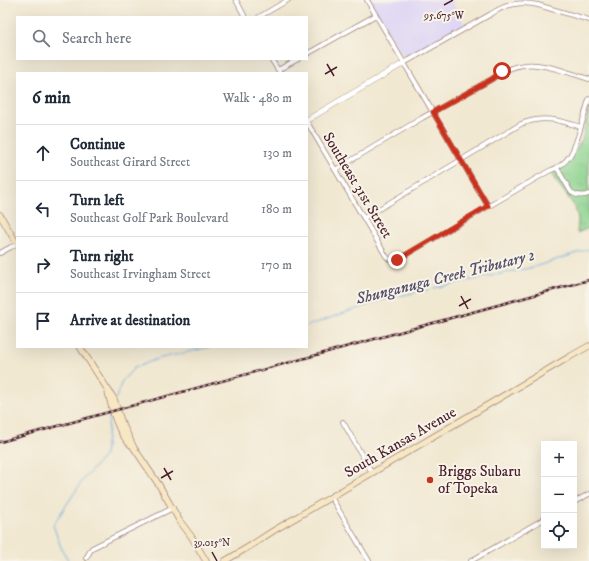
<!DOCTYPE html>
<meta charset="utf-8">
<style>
:root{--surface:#fff;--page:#f6f6f7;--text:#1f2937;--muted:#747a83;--line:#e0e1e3}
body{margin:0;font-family:"IM FELL DW Pica",serif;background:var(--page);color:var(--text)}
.controls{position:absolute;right:12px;bottom:12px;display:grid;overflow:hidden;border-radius:0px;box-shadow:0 4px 16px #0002}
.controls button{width:36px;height:36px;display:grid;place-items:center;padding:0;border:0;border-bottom:1px solid var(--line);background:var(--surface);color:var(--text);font:20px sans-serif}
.stop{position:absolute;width:12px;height:12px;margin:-9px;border:3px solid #c8321e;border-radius:50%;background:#fff}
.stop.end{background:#c8321e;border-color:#fff;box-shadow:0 1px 4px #0008}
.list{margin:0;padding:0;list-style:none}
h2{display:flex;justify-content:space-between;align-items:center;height:52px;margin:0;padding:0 16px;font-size:17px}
h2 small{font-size:13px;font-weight:400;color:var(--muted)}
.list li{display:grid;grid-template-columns:26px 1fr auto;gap:12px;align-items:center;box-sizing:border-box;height:56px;padding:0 16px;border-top:1px solid var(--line)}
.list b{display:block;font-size:15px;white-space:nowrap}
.list p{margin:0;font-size:13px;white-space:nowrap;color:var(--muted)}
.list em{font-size:13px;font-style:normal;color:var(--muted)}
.icon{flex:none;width:22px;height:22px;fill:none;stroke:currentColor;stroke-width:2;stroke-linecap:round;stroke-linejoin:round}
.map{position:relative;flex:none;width:589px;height:561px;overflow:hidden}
.search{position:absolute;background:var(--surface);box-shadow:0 4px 16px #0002;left:16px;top:16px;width:292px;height:44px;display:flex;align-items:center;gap:10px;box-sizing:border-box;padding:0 14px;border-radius:0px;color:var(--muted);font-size:15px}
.panel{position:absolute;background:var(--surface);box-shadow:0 4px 16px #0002;left:16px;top:72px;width:292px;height:276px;border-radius:0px}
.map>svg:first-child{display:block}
.built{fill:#dfd5f5}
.park{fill:url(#park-tufts);stroke:#69785c}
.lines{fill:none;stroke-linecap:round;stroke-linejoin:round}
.stream{stroke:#6dabdf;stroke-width:1}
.minor-casing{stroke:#9e847e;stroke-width:5.5}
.tertiary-casing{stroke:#9e847e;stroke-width:6}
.secondary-casing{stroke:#9e847e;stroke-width:7}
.minor{stroke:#fff;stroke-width:4}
.tertiary{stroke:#fff;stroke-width:5}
.secondary{stroke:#f8e7c3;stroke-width:5.5}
.rail-casing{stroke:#4a1f2b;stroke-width:2.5}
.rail{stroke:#f7f3e8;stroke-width:1;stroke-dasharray:3;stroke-linecap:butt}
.route{stroke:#c8321e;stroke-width:5}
.ticks{fill:none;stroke:#4a1f2b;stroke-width:1.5}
.poi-dot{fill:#c8321e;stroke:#f7f3e8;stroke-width:1.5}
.labels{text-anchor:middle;stroke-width:4;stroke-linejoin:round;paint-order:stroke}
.street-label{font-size:15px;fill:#4a1f2b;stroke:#f7f3e8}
.poi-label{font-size:15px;fill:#4a1f2b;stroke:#f7f3e8;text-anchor:start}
.water-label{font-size:16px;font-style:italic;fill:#56506a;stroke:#f7f3e8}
.ticks-label{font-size:10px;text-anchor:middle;fill:#4a1f2b;stroke:#f7f3e8;stroke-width:4;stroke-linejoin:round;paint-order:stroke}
</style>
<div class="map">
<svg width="589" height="561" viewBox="0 0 589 561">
<defs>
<pattern id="park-tufts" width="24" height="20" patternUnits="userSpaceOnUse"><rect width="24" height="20" fill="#88d18c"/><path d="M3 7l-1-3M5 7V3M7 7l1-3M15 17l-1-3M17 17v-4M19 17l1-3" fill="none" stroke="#77b379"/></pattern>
</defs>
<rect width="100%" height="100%" fill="#f7f3e8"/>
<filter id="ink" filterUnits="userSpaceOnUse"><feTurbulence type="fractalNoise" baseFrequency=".025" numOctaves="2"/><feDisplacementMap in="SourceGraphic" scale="8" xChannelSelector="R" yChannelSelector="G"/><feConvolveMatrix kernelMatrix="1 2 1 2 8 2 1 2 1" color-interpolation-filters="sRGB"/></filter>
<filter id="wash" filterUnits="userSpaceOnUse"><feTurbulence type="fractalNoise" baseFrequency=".012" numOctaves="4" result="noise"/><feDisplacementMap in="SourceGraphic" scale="16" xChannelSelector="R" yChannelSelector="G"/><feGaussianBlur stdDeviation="0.9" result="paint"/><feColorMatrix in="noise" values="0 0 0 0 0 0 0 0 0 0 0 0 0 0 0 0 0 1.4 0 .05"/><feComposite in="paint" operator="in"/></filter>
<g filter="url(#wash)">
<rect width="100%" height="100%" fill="#f1e8d1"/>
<!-- built -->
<path class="built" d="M 369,0 L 451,0 L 466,26 L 407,59 L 405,59 Z"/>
<!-- park -->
<path class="park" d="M 589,109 L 589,228 L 577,233 L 578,219 L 575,207 L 551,174 L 567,163 L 582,140 Z"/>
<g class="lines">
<!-- stream -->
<path class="stream" d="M 307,326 L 382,300 L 461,282 L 534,267 L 589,249
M 116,398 L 122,381 L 134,368 L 157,359 L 210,347
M 69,561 L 62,550 L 53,525 L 83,480 L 105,455 L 109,418 L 111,413"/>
</g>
</g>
<g filter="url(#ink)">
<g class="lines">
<defs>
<path id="minor" d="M 236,0 L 245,17
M 367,0 L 488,206
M 259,17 L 288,0
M 307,54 L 376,15
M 271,59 L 280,73
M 404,63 L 491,14 C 506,4 520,1 538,5 L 589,20
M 278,70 L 298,59
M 307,122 L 386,256 C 389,260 392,261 397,260 L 549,171 C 570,164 574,150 580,130 C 583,120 586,110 589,99
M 557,168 L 571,192 C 577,196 582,197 589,194
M 335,170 L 422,118 L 492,79 C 525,53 553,68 589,79
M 364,218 L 521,124 C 543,115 559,120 581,127
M 0,253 L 11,247 L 17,245
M 343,422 L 372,473
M 331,497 L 369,561
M 574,502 L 589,494
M 86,558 L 92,548 L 173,508
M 471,561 L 544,519"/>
<path id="tertiary" d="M 307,120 L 404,63"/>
<path id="secondary" d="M 0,215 L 17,244
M 80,347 L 114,399 L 121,421 L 134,448 L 159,485 L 179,520 L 191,536 L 206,561
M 108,392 C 112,409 117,433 131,445
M 225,561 L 250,546 L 273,531 L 571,356 L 589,346"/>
</defs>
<!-- minor casing -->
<use href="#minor" class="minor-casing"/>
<!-- tertiary casing -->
<use href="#tertiary" class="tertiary-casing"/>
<!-- secondary casing -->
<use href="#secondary" class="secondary-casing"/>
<!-- minor -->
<use href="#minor" class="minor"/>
<!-- tertiary -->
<use href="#tertiary" class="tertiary"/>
<!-- secondary -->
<use href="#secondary" class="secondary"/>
<defs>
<path id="rail" d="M 0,442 L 589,280"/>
</defs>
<!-- rail casing -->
<use href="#rail" class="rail-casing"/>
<!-- rail -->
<use href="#rail" class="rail"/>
</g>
</g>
<g class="lines" filter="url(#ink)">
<!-- route -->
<path class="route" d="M 397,260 L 488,206 L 433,112 L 492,79 L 502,71"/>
</g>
<!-- ticks -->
<path class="ticks" d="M 444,5 L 453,0M 327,64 L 334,76M 325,74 L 337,67M 461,296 L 468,309M 459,306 L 471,299M 164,468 L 171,480M 161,478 L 173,471M 212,552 L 217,561"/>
<!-- markers -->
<circle class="poi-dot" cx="430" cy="480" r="4"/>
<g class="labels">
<!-- street labels -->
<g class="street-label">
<text transform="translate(358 185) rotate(59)" y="5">Southeast 31st Street</text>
<text transform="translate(400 442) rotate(-30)" y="5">South Kansas Avenue</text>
</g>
<!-- poi labels -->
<g class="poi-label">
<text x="438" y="476">Briggs Subaru<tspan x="438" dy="17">of Topeka</tspan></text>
</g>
<!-- water labels -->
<g class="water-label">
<text transform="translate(445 276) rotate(-14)" y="6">Shunganuga Creek Tributary 2</text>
</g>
</g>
<g class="ticks-label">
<text x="444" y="19">95.675°W</text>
<text x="212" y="546">39.015°N</text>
</g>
</svg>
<div class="controls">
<button>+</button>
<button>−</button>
<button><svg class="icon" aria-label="locate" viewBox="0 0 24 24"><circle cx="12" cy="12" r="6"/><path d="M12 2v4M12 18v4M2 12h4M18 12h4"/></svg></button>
</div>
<div class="stop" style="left:502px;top:71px"></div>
<div class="stop end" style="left:397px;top:260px"></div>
<div class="search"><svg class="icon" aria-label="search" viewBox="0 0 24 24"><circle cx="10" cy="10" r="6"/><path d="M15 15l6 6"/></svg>Search here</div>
<section class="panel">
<h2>6 min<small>Walk · 480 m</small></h2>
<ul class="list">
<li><svg class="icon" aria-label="ahead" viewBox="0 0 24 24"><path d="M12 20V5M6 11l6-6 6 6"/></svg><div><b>Continue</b><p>Southeast Girard Street</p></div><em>130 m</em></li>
<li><svg class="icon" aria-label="left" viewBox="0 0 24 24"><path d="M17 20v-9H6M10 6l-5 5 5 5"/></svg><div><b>Turn left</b><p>Southeast Golf Park Boulevard</p></div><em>180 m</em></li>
<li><svg class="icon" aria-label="right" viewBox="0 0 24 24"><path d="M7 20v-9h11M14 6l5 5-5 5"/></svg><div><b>Turn right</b><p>Southeast Irvingham Street</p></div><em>170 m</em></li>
<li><svg class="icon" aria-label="arrive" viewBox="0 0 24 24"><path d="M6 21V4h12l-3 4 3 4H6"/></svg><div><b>Arrive at destination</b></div></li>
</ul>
</section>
</div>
